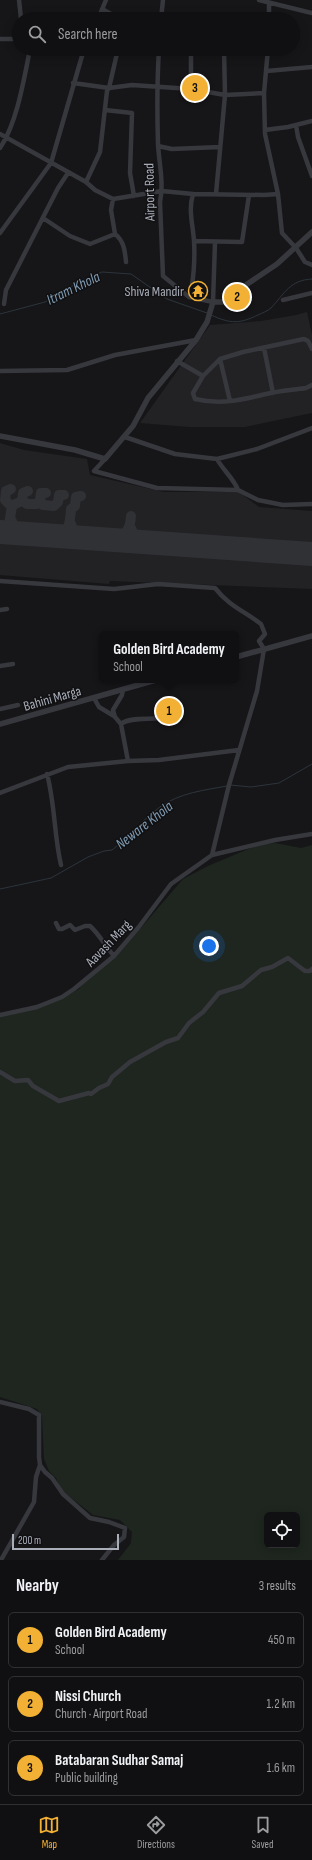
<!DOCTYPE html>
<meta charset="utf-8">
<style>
:root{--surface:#101012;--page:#1e1e20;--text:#f1f3f6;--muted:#9c9d9f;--line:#303032;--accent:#f2b134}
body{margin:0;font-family:"Sofia Sans Condensed",sans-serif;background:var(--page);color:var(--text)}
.controls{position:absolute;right:12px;bottom:12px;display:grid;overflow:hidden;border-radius:6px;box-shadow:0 2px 10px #0003}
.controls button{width:36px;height:36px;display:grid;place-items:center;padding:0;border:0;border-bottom:1px solid var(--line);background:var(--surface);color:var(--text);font:20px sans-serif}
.scale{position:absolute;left:12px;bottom:10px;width:107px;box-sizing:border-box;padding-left:4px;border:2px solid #a8adb8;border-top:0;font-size:11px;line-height:14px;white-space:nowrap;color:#a8adb8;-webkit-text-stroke:3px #111113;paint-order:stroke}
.you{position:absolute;left:209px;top:946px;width:14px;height:14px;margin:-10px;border:3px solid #fff;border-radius:50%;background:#1a73e8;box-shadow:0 0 0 6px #1a73e833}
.badge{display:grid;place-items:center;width:26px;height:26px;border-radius:50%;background:var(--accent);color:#111;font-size:13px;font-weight:700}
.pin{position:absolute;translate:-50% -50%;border:2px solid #fff;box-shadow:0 1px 4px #0006}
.popup{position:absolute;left:99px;top:631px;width:140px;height:52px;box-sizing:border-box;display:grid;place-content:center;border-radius:6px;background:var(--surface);filter:drop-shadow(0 1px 3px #0005);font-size:13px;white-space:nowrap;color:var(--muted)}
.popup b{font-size:15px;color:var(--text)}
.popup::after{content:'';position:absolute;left:50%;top:100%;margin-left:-8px;border:8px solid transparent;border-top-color:var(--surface)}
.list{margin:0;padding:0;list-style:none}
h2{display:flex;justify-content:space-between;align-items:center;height:52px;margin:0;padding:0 16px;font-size:17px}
h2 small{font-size:13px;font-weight:400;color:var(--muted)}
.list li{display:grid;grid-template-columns:26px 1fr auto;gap:12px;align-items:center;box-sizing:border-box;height:56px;margin:0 8px 8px;padding:0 8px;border:1px solid var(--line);border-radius:6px}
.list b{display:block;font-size:15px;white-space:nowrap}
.list p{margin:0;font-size:13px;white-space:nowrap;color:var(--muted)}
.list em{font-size:13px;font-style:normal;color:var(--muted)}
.icon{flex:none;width:22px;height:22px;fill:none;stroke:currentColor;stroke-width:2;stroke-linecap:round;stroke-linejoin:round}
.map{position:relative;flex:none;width:312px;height:1560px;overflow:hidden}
.search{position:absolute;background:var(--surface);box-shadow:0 2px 10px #0003;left:12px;right:12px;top:12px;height:44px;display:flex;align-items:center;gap:10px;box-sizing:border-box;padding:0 14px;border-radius:22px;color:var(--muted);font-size:15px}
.sheet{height:244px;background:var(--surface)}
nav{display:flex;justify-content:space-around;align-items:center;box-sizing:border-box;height:56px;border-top:1px solid var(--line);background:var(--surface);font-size:11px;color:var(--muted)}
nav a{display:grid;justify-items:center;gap:2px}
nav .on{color:var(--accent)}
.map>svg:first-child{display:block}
.built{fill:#222225}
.green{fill:#1e261f;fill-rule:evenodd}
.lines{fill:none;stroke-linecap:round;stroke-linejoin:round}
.stream{stroke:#2c353c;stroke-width:1}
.taxiway{stroke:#303135;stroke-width:10}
.runway{stroke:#303135;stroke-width:24}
.minor{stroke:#37383d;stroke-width:4.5}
.tertiary{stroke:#37383d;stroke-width:5.5}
.labels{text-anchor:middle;stroke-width:3;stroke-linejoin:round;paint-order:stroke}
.street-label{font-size:14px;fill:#a8adb8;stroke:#111113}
.poi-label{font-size:14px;fill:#a8adb8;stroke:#111113;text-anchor:end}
.water-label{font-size:15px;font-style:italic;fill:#7f9bb3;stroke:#111113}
</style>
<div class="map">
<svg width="312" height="1560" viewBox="0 0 312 1560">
<rect width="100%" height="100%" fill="#161618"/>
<!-- built -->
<path class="built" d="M 307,312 L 312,335 L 312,413 L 245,427 L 189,427 L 140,423 L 210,325 L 261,321 L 296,315 Z
M 0,443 L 24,450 L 87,459 L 90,475 L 164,492 L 239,492 L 259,507 L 312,511 L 312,589 L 110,581 L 109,584 L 0,575 Z"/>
<!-- green -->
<path class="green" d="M 275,843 L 301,848 L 312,845 L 312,1560 L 118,1560 L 131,1543 L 132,1532 L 120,1520 L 93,1515 L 61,1490 L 56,1478 L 49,1471 L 44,1459 L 42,1416 L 37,1409 L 0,1397 L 0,1016 L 68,995 L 79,989 L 86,977 L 116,957 L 183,879 L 208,866 L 258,845 ZM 267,1515 L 297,1515 L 297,1545 L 267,1545 Z"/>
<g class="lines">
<!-- stream -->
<path class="stream" d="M 0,314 L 45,302 L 79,282 L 102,272 L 131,274 L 167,299 L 207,313
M 211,315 C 231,324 239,324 258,315 C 262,313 268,311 271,308 C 285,293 290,280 312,279
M 230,785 L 251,787 L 279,783 L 312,764
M 0,889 L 51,878 L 88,857 L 104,851 L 112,850 C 129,837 143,819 160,807 C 179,793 205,790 227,786"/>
<!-- taxiway -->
<path class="taxiway" d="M 11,489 L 6,491 L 5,500 L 12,507
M 22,500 L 27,504 L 37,504 L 40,500 L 41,493 L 46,493
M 40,500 L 43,505 L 54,506 L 58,502 L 59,495 L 64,495
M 11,519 L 15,529 L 23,534
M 70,522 L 74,531 L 84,538
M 130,526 L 134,535 L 142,542
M 0,531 C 14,525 8,515 13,505 L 22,501 L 23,493 L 28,491
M 55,536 C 70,533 70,522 71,509 L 75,506 L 76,497 L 81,496
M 113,540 C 126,535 130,530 131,516"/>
<!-- runway -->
<path class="runway" d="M 0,532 L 312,554"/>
<!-- minor -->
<path class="minor" d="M 19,0 L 21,19
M 259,0 L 312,13
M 102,9 L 120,19
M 98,19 L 106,0
M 161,19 L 163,0
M 269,19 L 269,4
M 0,39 L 19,39
M 159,49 C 157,81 157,112 158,144 C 159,163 164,183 160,202 L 163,276 L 189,297 L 213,302 L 215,242
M 268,49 L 264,93 L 265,134 L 278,194 L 282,233 L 296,248 L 305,262 L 312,265
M 267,71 L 312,67
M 73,83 L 109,88 L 132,85 L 191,89 L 225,95 L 264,93
M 191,89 L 191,49
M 105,110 L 132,113 L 130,173 L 134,196
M 296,125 L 298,137 L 312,176
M 265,130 L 288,127 L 312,121
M 0,134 L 86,182 L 95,190 L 113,199 L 162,191 L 193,194 L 264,195 L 278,194
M 158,146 L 172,149 L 220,147
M 0,148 C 17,123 24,79 30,49
M 86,182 L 100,152 L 107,91 L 109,88 L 118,49
M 216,194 L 225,95 L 224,49
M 113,199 L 111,210 L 115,234 C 124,241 125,251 126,262
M 43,218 L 70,236 L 90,244 L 115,234
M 0,233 L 51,163 L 84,49
M 194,241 L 242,242 L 249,195
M 189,297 C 194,283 195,256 194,241 C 193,225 188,210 193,194
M 283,300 L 312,293
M 4,304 L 6,290 L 58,188 L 68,173
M 264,348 L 273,393
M 220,359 L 230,401
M 177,361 L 203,376 L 220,359 L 243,352 L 304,339 L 308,341 L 312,349
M 0,371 L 67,370 L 115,355 L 196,340
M 203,376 L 193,393 L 195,399 C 221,405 241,400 266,394 C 279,391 293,390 306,388 L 312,385
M 125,437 L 175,454 L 217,459 L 257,449 L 312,428
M 105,459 L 94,471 L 157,488 L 238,490 L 258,500 L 283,505 L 312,504
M 217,459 C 223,470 234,479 238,490
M 0,581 L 114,589 L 158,584 L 215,588 C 229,606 244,611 261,624 L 265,634 L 259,641 L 264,649 L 257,691 L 229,785 L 212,855
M 0,610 L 7,609
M 0,666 L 13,664
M 94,698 L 99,707 L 114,716
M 0,709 L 18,705
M 121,724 L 115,717 L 113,710 L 122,695 L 123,689
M 128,761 L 121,724 C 128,717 154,719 164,718 L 167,715 L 162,707
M 47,774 C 55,804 54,835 61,865
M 0,793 L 68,767 L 128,761 L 159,760 L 239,750
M 56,923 L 59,929 L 62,929 L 70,925 L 75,930 L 85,926 L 90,926 C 100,935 105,946 114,956
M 0,1015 L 37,1007 L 62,997 L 74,989 L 114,956 L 138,928 L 171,884 L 212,855 L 275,840 L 312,834
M 0,1072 L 15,1081 L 28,1080 L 33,1086 L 59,1101 L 89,1093 L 91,1094 L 99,1088 L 108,1084 L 112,1077 L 130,1062 L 166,1042 L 178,1038 L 189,1023 L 203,1012 L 219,993 L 242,986 L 261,970 L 272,967 L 288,958 L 305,971 L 310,971 L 312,969
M 0,1402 L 29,1409 L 39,1415 L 39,1457 L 40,1465 L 45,1472 L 52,1478 L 63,1494 L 90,1518 L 109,1522 L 125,1528 L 124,1537 L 114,1545 L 102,1560
M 1,1560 L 34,1502 L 36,1477 L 40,1465"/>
<!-- tertiary -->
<path class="tertiary" d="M 0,436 L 75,450 L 105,459 L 133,426 L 148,398 L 196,340 L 207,322 L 213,302 L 225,302 L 240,289 L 277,264 L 312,232
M 236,657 L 312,636
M 0,724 L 156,680"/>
</g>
<!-- icons -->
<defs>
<symbol id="temple-ring" viewBox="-11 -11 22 22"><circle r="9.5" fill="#111113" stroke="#f2b134" stroke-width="1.5"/><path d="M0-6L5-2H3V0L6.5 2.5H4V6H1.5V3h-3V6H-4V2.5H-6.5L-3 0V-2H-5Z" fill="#f2b134"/></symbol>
</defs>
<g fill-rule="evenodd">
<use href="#temple-ring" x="187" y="280" width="22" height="22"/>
</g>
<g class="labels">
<!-- street labels -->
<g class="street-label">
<text transform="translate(149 192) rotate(-91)" y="5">Airport Road</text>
<text transform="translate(52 698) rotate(-16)" y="5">Bahini Marga</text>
<text transform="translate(108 943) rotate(-46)" y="5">Aavash Marg</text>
</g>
<!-- poi labels -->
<g class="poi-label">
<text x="184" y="296">Shiva Mandir</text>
</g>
<!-- water labels -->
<g class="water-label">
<text transform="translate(73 288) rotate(-26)" y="5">Itram Khola</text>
<text transform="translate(144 825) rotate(-38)" y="5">Neware Khola</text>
</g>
</g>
</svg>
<div class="controls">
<button><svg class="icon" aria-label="locate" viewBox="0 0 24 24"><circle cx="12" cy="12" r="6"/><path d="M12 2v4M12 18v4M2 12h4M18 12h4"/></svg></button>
</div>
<div class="scale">200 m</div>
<div class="you"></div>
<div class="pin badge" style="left:169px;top:711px">1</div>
<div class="popup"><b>Golden Bird Academy</b>School</div>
<div class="pin badge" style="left:237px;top:297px">2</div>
<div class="pin badge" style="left:195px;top:88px">3</div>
<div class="search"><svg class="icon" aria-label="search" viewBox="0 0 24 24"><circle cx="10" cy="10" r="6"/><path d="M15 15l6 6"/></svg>Search here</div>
</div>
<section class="sheet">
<h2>Nearby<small>3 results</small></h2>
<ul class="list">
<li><span class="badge">1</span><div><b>Golden Bird Academy</b><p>School</p></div><em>450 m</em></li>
<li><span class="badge">2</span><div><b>Nissi Church</b><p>Church · Airport Road</p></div><em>1.2 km</em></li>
<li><span class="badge">3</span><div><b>Batabaran Sudhar Samaj</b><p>Public building</p></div><em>1.6 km</em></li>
</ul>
</section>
<nav>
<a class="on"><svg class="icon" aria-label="map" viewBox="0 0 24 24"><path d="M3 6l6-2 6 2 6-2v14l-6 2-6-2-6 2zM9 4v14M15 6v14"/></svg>Map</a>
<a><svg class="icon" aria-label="directions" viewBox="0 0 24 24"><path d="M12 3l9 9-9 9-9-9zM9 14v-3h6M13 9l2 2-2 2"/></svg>Directions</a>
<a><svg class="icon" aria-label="saved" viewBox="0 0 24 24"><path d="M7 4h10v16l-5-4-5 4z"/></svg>Saved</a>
</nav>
